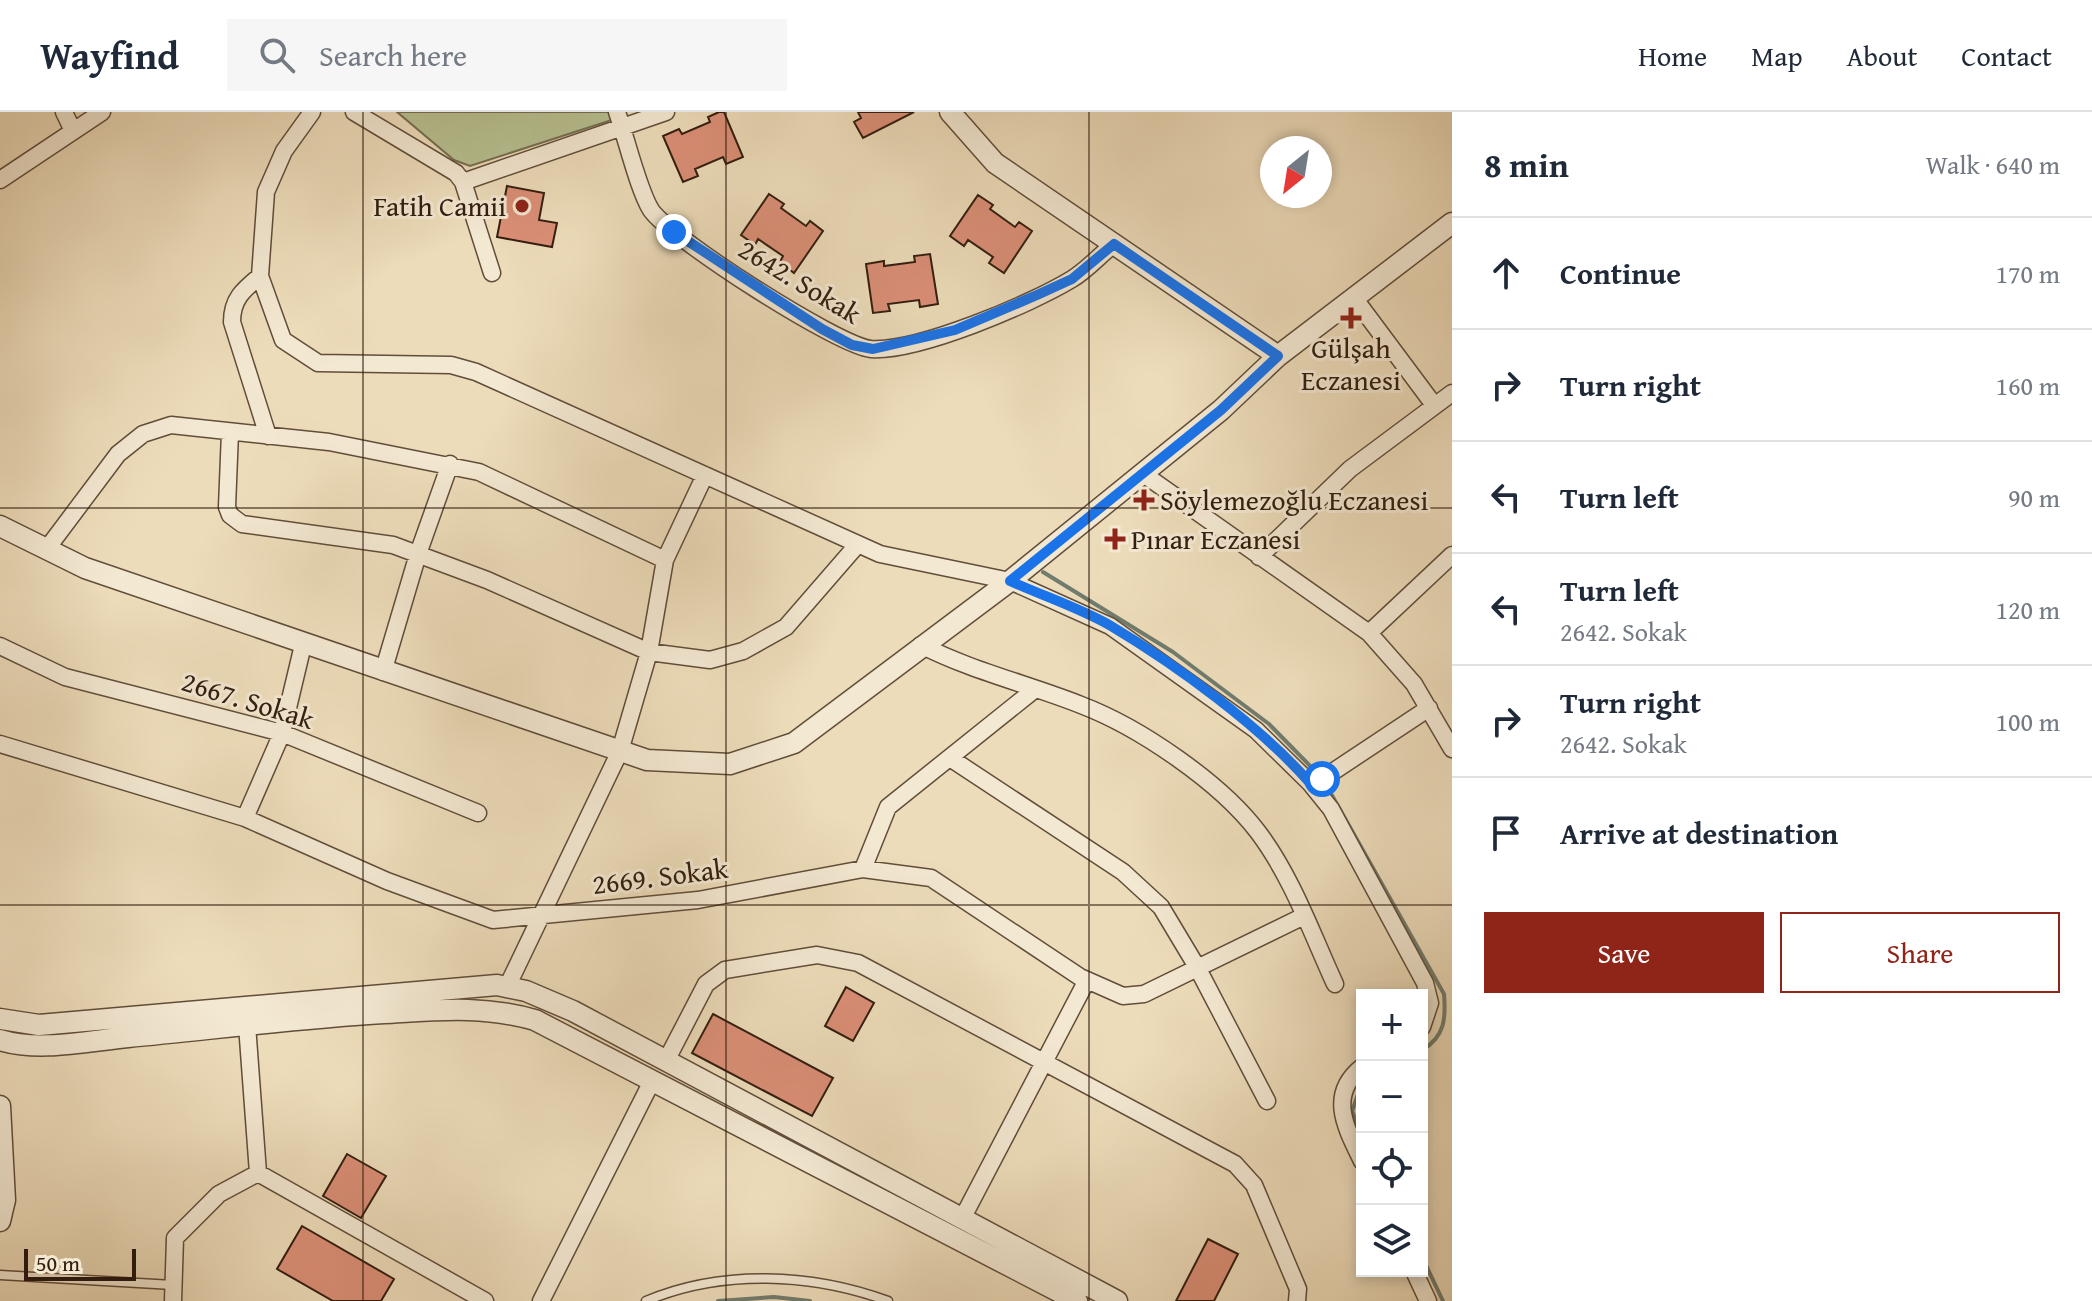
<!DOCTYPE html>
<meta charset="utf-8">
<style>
:root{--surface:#fff;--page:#f6f6f7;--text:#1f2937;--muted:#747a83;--line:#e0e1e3;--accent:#8f2418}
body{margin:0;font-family:"Gentium Book Plus",serif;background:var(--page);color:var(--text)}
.controls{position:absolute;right:24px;bottom:24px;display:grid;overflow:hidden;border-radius:0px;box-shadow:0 4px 12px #0003}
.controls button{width:72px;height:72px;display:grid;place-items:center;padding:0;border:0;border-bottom:2px solid var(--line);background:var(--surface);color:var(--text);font:40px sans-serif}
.compass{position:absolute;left:1260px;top:24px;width:72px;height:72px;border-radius:50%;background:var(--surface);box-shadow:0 4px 12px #0003;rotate:210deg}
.scale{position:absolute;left:24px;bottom:20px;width:112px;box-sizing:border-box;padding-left:8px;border:4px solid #321d0f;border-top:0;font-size:22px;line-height:28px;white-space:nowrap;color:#321d0f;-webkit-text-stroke:6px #f3e8d2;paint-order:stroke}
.stop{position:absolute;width:24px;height:24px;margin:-18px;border:6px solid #1a73e8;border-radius:50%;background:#fff}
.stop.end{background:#1a73e8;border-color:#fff;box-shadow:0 2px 8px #0008}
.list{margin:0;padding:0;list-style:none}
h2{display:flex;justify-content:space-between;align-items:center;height:104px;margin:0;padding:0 32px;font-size:34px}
h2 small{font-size:26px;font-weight:400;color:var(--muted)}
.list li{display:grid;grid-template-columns:52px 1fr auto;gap:24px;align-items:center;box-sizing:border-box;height:112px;padding:0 32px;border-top:2px solid var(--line)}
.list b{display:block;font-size:30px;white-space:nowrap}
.list p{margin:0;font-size:26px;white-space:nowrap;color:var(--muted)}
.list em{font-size:26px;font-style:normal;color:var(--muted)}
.actions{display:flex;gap:16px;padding:24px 32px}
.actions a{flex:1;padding:18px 0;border:2px solid var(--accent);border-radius:0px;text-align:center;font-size:28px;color:var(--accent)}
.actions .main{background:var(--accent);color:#fff}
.icon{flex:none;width:44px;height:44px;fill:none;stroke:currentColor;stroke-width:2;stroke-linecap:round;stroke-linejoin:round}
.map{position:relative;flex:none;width:1452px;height:1189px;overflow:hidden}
header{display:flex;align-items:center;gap:48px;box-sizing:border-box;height:112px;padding:0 40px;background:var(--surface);border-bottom:2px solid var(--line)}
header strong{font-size:38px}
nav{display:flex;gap:44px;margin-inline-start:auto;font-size:28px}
.search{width:560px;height:72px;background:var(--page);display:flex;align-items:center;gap:20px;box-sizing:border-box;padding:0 28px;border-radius:0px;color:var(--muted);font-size:30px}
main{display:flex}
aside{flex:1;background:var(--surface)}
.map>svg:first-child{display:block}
.green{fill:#b7c091;stroke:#746e50;stroke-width:2}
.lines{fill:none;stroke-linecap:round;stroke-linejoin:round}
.stream{stroke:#707c6e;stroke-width:4}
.building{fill:#db8f77;stroke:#321d0f;stroke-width:2}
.service-casing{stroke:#614d3a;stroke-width:11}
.minor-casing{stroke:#614d3a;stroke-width:19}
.tertiary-casing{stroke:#614d3a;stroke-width:23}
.service{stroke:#f3e8d2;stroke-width:8}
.minor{stroke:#f3e8d2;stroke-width:16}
.tertiary{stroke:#f3e8d2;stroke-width:20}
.route{stroke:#1a73e8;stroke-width:10}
.grid{fill:none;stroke:#321d0f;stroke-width:2;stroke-opacity:0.55}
.poi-dot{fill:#8f2418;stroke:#f3e8d2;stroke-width:3}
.labels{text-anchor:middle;stroke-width:6;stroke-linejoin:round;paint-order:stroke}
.poi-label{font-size:28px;fill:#321d0f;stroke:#f3e8d2;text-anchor:start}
.street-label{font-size:28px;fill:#321d0f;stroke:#f3e8d2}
</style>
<header>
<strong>Wayfind</strong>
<div class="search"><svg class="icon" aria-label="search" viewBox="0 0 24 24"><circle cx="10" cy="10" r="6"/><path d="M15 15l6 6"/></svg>Search here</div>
<nav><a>Home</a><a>Map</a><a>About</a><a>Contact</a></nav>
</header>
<main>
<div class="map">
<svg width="1452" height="1189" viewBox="0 0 1452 1189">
<rect width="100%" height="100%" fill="#eddcba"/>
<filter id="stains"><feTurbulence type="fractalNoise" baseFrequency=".0025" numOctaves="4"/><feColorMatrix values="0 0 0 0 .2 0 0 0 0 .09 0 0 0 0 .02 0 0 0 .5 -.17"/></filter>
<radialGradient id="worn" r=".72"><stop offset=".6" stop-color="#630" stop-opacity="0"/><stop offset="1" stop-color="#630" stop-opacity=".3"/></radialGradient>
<!-- green -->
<path class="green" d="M 397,0 L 615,0 L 618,6 L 470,54 L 454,48 Z"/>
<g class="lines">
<!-- stream -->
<path class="stream" d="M 1043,460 L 1173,540 L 1269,612 L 1320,664
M 1325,671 L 1444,882 C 1446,906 1445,925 1422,938
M 1362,972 L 1352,999 L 1362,1024
M 1422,1145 L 1443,1189
M 718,1189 L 774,1185 L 810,1189"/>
</g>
<!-- building -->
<path class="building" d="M 719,0 L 724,0 L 743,45 L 726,52 L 723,45 L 695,57 L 698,64 L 683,70 L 663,24 L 679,17 L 682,22 L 710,10 L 708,5 Z
M 858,0 L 914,0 L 863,26 L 854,10 L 861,6 Z
M 507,74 L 544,81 L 539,108 L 557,111 L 552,135 L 497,125 Z
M 769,82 L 784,92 L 781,96 L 806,114 L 810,109 L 823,119 L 794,161 L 780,150 L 783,144 L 758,127 L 755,133 L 741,123 Z
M 978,83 L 993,93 L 990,97 L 1015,115 L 1019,110 L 1032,119 L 1004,161 L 989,151 L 993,145 L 968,128 L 964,134 L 950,124 Z
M 930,142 L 938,192 L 920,195 L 919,188 L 888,192 L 890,199 L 873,201 L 866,152 L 884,149 L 884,154 L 915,150 L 914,144 Z
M 846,875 L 874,891 L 853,929 L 825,914 Z
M 713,902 L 833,966 L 812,1004 L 692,941 Z
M 347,1042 L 386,1064 L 361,1106 L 323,1084 Z
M 302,1114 L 394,1167 L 381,1189 L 333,1189 L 277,1157 Z
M 1208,1127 L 1238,1142 L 1214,1189 L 1176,1189 Z"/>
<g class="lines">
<defs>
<path id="service" d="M 0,1163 L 173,1173
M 646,1189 C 722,1157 811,1161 888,1189"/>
<path id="minor" d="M 64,0 L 73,19
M 312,0 L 284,39 L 266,80 L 260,164 L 283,228 L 318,251 L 451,253 L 476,260 L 880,442 L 1010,469 L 1110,514 L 1256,618 L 1310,671 L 1331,697 L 1425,871 L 1430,891 L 1422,915
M 354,0 L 456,61 L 463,70 L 666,0
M 617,0 C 626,25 638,77 651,98 C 670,126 838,234 871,237 C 918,240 1031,192 1072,167 C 1087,158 1100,143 1114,132
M 0,68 L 102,0
M 463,70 L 492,161
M 260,164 C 243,178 232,187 232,210 L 268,324
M 1355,187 L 1434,293
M 230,320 L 227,395 L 230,403 L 242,412 L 393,433 L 487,468 L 649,540 L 710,548 L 743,539 L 786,515 L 858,432
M 1142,361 L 1369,521 L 1414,572 L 1452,637
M 46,438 L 118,342 L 143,322 L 171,313 L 329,330 L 479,360 L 665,448
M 1259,445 L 1350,357 L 1452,281
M 1369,521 L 1452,443
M 921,533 C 972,559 1028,572 1081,593 C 1139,615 1220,670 1258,720 C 1292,765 1312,822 1335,872
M 0,534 L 65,565 L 282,621 L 478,701
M 383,560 L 418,442 L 450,352
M 0,632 L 245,706 L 387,769 L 493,808 L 698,788 L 863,757 L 931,766 L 1080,865 L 1123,884 L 1144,882 L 1304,804
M 950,646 L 1123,760 L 1161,795 L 1197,855 L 1267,989
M 1310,671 L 1322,667 L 1429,596
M 245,706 L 282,621 L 303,533
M 863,757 L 888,695 L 1034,578
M 507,875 L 620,639 L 649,540 L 665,448 L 705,363
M 247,913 L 258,1061 L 485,1189
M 666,949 L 706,872 L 725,858 L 817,843 L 858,851 L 1235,1052 L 1254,1073 L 1298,1177 L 1297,1189
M 1362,955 C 1327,983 1346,1016 1362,1049
M 962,1107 L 1087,868
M 1414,1159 L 1428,1189
M 173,1189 L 175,1126 L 219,1082 L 258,1061
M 541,1189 L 652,969"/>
<path id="tertiary" d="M 950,0 L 995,51 L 1278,244
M 0,414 L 85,456 L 647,648 L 730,652 L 794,631 L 1010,469 L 1221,298 L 1278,244 L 1452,111
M 0,907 L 39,913 L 497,873 L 526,879 L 573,899 L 1117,1189
M 0,928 C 39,940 87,929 128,925 C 213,917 298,906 384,901 C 438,898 482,893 535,908 L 1077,1189
M 0,994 L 5,1088 L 0,1109"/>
</defs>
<!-- service casing -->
<use href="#service" class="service-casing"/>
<!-- minor casing -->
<use href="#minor" class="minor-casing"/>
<!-- tertiary casing -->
<use href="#tertiary" class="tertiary-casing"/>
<!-- service -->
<use href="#service" class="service"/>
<!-- minor -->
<use href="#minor" class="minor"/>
<!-- tertiary -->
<use href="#tertiary" class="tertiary"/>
</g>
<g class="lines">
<!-- route -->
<path class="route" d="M 674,120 L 822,217 L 852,233 L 873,237 L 955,218 L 1037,183 L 1072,167 L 1114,132 L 1278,244 L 1221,298 L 1010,469 C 1043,484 1080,496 1111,514 C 1178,554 1260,614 1310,671 L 1322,667"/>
</g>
<!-- grid -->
<path class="grid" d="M 363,0 L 363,1189M 726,0 L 726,1189M 1089,0 L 1089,1189M 0,396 L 1452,396M 0,793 L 1452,793"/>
<!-- markers -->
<g class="poi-dot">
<circle cx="522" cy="94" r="8"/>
<path d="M1347 194h8v8h8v8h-8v8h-8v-8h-8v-8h8z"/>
<path d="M1140 376h8v8h8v8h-8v8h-8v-8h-8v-8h8z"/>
<path d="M1111 415h8v8h8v8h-8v8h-8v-8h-8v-8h8z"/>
</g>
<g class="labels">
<!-- poi labels -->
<g class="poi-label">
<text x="506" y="104" text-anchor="end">Fatih Camii</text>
<text x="1351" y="246" text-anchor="middle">Gülşah<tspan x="1351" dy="32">Eczanesi</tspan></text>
<text x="1160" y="398">Söylemezoğlu Eczanesi</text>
<text x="1131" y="437">Pınar Eczanesi</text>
</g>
<!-- street labels -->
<g class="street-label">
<text transform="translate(800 169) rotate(31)" y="10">2642. Sokak</text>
<text transform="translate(248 588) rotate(17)" y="10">2667. Sokak</text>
<text transform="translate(660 764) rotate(-7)" y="10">2669. Sokak</text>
</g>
</g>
<rect width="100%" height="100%" filter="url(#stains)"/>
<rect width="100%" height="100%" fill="url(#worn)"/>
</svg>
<div class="controls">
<button>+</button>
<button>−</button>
<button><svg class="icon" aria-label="locate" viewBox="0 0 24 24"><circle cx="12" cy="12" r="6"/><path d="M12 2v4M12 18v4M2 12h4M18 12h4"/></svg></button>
<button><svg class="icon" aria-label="layers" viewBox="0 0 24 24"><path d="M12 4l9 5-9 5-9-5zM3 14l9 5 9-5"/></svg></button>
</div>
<svg class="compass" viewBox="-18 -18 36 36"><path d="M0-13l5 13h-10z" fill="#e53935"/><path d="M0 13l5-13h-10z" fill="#747a83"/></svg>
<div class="scale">50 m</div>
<div class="stop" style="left:1322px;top:667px"></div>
<div class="stop end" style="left:674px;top:120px"></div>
</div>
<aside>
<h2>8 min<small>Walk · 640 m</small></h2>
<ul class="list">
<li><svg class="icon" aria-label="ahead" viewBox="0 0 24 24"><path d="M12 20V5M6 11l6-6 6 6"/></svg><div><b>Continue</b></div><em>170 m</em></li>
<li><svg class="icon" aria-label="right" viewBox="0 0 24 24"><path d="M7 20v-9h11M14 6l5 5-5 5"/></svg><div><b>Turn right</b></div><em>160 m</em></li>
<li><svg class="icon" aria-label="left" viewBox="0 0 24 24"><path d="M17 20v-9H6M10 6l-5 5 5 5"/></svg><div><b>Turn left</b></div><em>90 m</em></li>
<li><svg class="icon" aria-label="left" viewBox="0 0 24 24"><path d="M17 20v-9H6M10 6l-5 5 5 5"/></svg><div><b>Turn left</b><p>2642. Sokak</p></div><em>120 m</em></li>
<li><svg class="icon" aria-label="right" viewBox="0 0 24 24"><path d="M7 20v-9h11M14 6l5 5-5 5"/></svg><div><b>Turn right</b><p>2642. Sokak</p></div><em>100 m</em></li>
<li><svg class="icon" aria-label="arrive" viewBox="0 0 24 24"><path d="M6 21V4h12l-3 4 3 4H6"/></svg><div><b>Arrive at destination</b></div></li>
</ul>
<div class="actions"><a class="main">Save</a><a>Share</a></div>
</aside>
</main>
